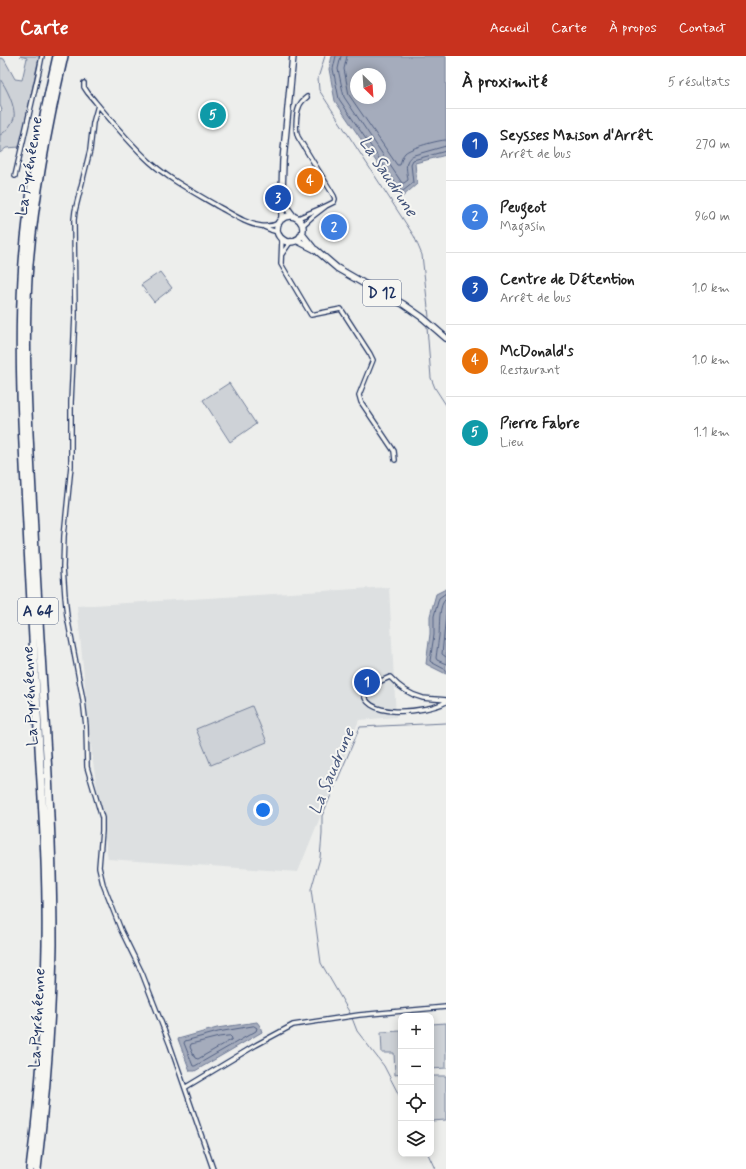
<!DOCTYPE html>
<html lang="fr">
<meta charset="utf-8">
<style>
:root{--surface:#fff;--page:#f2f2f2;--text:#222;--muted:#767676;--line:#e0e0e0;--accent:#c8321e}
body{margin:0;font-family:Mynerve,sans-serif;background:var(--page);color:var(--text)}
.controls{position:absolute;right:12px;bottom:12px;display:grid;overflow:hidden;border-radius:8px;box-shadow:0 2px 10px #0003}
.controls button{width:36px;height:36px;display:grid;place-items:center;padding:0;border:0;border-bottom:1px solid var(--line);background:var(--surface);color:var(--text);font:20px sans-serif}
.compass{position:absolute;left:350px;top:12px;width:36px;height:36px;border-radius:50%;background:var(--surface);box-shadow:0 2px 10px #0003;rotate:155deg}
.you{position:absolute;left:263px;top:754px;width:14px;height:14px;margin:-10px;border:3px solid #fff;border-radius:50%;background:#1a73e8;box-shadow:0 0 0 6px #1a73e833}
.badge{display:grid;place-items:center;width:26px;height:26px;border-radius:50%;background:var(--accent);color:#fff;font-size:13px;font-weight:700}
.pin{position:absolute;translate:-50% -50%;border:2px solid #fff;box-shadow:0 1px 4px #0006}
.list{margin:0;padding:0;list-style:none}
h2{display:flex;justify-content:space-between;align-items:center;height:52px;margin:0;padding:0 16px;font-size:17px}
h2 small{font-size:13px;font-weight:400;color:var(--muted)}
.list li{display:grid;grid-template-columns:26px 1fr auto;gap:12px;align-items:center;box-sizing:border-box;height:72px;padding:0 16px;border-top:1px solid var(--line)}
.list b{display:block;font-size:15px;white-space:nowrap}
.list p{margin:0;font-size:13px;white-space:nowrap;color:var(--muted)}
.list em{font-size:13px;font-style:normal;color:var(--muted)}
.icon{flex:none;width:22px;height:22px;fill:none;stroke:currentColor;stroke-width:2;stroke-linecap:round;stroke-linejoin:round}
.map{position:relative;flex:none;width:446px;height:1113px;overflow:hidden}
header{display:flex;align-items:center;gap:24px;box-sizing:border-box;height:56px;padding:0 20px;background:var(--accent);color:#fff}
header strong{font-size:19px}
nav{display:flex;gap:22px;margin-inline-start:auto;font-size:14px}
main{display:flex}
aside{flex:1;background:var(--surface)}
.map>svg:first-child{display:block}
.built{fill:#dde0e1}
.green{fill:#ced2d7;stroke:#74809a}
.water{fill:#a5acbc;stroke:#6e7a96;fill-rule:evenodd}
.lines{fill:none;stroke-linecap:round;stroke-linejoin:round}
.shore{stroke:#526184;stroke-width:1}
.stream{stroke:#6e7a96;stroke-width:1}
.minor-casing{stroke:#1b2f5e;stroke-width:6}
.primary-casing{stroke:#1b2f5e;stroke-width:8}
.motorway-casing{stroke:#1b2f5e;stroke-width:10}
.minor{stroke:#f6f6f2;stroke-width:3.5}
.primary{stroke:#f6f6f2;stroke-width:5.5}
.motorway{stroke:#f6f6f2;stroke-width:7}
.labels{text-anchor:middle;stroke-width:4;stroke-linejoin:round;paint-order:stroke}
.shield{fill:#f6f6f2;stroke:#5d6b8a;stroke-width:1}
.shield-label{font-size:15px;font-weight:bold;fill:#1b2f5e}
.street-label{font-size:16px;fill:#1b2f5e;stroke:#f6f6f2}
.water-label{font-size:17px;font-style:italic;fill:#44547a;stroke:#f6f6f2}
</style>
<header>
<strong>Carte</strong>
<nav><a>Accueil</a><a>Carte</a><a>À propos</a><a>Contact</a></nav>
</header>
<main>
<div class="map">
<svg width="446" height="1113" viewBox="0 0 446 1113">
<rect width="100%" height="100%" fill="#edeeec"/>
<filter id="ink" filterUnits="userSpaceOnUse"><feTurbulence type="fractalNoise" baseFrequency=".025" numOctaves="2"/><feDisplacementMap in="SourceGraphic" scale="8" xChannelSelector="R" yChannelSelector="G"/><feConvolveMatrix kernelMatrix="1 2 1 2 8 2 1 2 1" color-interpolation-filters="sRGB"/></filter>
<g filter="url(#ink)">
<!-- built -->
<path class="built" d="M 389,531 L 396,661 L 359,664 L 298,816 L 108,803 L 92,700 L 77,550 Z"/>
<!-- green -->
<path class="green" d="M 20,0 L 42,0 L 38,6 L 20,91 L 6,92 L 0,97 L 0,56 L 2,54 L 0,49 L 0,2 L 4,3 L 15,23 L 22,24 L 27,2 Z
M 160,216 L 172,232 L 154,246 L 141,229 Z
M 229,327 L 256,368 L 230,386 L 203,344 Z
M 252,650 L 267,686 L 211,709 L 196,673 Z
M 446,967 L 446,1012 L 431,1013 L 431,968 Z
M 401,975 L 401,1018 L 395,1019 L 394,997 L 382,997 L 381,976 Z
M 431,1020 L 446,1020 L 446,1064 L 431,1065 Z"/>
<!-- water -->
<path class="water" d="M 332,0 L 446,0 L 446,99 L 415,107 L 417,128 L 401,142 L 335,45 L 329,13 ZM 356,18 L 380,18 L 380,42 L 356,42 Z
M 446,533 L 446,618 L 426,608 L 430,578 L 430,560 L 436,538 Z
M 257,966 L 260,970 L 262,976 L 195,1015 L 190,1015 L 178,983 L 217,972 Z"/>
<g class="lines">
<!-- shore -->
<path class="shore" d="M 336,0 L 333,13 L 339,43 L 401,135 L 403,135 L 413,127 L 411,108 L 413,104 L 446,95
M 341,0 L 338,13 L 344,41 L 402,127 L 404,127 L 408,124 C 407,114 403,104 414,99 L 446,90
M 347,0 L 344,13 L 349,39 L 397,109 L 400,109 C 401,105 402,100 405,97 C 410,92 438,84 446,84
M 446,537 L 439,542 L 434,560 L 434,579 L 430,605 L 431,606 L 446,614
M 446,543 C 438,548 440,570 439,580 C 438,587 437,594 436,602 L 437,604 L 446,608
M 446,559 L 442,598 L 446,601
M 254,970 L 257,972 L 256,975 L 195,1010 L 193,1010 L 184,987 L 185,985 L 218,976 Z
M 230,980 L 232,982 L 231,984 L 198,1003 L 195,1002 L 190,991 L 191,988 L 219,981 Z"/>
<!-- stream -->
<path class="stream" d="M 325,0 L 318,22 L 319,34 L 414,180 L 422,199 L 429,261
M 0,23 C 6,31 16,51 14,62 C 12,68 6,76 0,79
M 427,271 L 431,322 L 435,332 L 446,349
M 351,959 L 321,907 L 311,834 L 320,802 L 322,778 L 322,760 L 360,671 L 446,667
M 352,962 L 357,975 L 384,1010 L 401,1043
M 428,1098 L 435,1113"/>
<defs>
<path id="minor" d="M 84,27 L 84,31 L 88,37 C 108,61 127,85 150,106 C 170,124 195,137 219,151 C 232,158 246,168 261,170 C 268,171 273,170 279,167
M 307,41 C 303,44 300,47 299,51 C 296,58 295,74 298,81 L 334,140 L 335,143 L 334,146 L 326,150
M 98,49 L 93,67 L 90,94 L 75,155 L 74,164 L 75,259 L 71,346 L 71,410 L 64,480 L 63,511 L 65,540 L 67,560 L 83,644 L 86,670 L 87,711 L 102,762 L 102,775 L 99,811 L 103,828 L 121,874 L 142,917 L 170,989 L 213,1113
M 15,120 L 39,15 L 42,0
M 298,162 L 326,150 L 313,160 L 303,169
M 264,171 L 271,174 L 278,176
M 282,182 L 281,208 L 311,259 L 341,253 L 370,298 L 373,304 L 359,339 L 361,346 L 394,395 L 395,404
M 282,198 L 291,185
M 446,644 C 438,643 430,643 423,642 C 410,639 399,631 390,621 L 381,625 L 368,627 L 364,630 C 357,666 429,656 446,646
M 186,1031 L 256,989 L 293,969 L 359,959 L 446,951"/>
<path id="primary" d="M 284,148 L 293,160
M277 173a13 13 0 1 1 26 0a13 13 0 1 1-26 0Z
M 282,163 L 282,155 L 284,148 L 282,136 L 283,105 L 293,0
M 302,178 L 314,193
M 296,184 L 316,194 L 337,212 L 363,227 L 403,248 L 423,262 L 446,282"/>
<path id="motorway" d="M 30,1113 C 40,1038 45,964 46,889 C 47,829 44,769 40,710 C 36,637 32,564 28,491 C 24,401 17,311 22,222 C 26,147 40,73 57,0
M 37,1113 C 46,1039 52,964 53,889 C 53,758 42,627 35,496 C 31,405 23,313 28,222 C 33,146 47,73 64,0"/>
</defs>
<!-- minor casing -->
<use href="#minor" class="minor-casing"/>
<!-- primary casing -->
<use href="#primary" class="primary-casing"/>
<!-- motorway casing -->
<use href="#motorway" class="motorway-casing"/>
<!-- minor -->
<use href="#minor" class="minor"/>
<!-- primary -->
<use href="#primary" class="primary"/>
<!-- motorway -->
<use href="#motorway" class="motorway"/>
</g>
</g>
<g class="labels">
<!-- shield labels -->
<g class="shield">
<rect x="363" y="224" width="38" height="26" rx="3"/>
<rect x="18" y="542" width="40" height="26" rx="3"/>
</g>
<g class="shield-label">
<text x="382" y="242">D 12</text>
<text x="38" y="560">A 64</text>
</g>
<!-- street labels -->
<g class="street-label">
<text transform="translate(28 110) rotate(-81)" y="6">La Pyrénéenne</text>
<text transform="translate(29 640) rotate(-93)" y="6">La Pyrénéenne</text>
<text transform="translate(36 962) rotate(-87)" y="6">La Pyrénéenne</text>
</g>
<!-- water labels -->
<g class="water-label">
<text transform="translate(389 120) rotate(57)" y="6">La Saudrune</text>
<text transform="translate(331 715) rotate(-67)" y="6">La Saudrune</text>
</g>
</g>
</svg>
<div class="controls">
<button>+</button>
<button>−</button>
<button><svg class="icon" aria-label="locate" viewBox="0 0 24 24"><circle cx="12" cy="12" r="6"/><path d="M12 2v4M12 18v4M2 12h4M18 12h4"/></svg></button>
<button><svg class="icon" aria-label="layers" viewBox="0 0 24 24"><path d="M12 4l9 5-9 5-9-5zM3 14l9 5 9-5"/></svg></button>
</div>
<svg class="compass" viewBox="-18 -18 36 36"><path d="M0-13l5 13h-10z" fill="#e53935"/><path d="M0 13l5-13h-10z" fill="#767676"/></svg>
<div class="you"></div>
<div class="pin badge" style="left:367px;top:626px;background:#1a4fb4">1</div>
<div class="pin badge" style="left:334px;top:171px;background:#3f7fe0">2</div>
<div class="pin badge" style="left:278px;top:142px;background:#1a4fb4">3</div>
<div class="pin badge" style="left:310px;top:125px;background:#e8710a">4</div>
<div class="pin badge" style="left:213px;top:59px;background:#0f9aa8">5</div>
</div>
<aside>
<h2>À proximité<small>5 résultats</small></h2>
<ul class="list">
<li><span class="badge" style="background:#1a4fb4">1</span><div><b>Seysses Maison d'Arrêt</b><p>Arrêt de bus</p></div><em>270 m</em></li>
<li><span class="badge" style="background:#3f7fe0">2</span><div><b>Peugeot</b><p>Magasin</p></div><em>960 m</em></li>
<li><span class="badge" style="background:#1a4fb4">3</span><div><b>Centre de Détention</b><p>Arrêt de bus</p></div><em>1.0 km</em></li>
<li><span class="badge" style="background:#e8710a">4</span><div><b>McDonald's</b><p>Restaurant</p></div><em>1.0 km</em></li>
<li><span class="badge" style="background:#0f9aa8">5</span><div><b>Pierre Fabre</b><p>Lieu</p></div><em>1.1 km</em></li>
</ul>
</aside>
</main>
